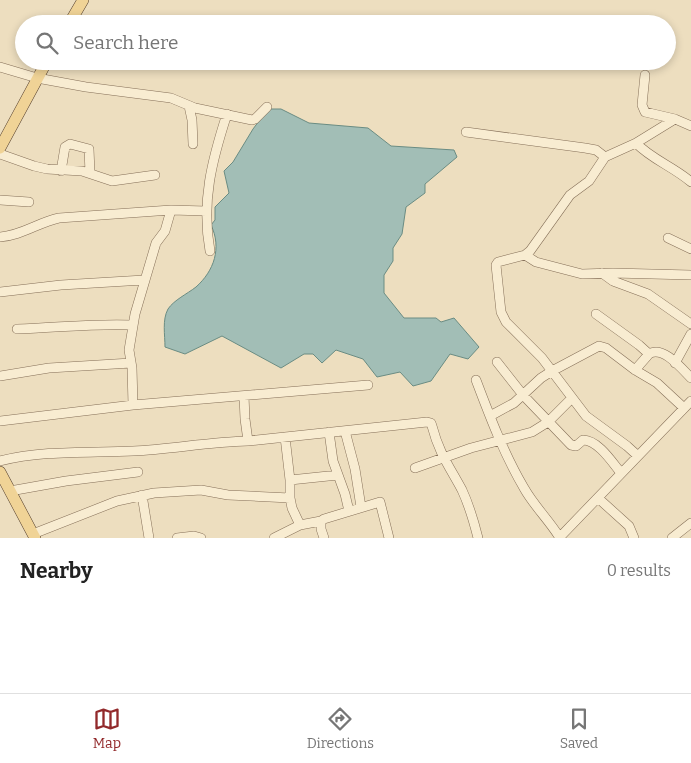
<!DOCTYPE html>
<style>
:root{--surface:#fff;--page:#f2f2f2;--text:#222;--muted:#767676;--line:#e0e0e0;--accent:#92292b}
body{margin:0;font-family:Bitter,serif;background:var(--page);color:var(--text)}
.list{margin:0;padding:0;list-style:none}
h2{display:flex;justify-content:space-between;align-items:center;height:65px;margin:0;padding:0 20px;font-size:21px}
h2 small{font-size:16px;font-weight:400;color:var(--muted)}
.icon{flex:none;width:28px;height:28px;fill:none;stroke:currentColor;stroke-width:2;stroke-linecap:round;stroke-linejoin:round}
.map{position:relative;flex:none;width:691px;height:538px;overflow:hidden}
.search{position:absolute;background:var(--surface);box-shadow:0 2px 8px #0003;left:15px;right:15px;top:15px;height:55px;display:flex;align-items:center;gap:12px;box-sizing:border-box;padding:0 18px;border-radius:28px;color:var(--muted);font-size:19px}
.sheet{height:155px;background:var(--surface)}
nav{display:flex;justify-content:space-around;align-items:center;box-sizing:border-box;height:70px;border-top:1px solid var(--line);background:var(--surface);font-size:14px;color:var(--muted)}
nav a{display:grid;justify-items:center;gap:2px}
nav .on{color:var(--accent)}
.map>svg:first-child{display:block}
.water{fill:#a2beb6;stroke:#6a8c83}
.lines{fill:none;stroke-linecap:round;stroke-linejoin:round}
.minor-casing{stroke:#856f58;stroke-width:10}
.major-casing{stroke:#523d2c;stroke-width:12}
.minor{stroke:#f8ecd1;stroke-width:9}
.major{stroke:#f0d396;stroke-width:11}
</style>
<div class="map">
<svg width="691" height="538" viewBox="0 0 691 538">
<rect width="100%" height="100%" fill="#eddebf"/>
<!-- water -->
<path class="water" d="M 268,109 L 281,109 L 309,123 L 368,128 L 391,146 L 454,150 L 457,157 L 425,184 L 425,193 L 406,207 L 402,234 L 393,248 L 393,261 L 384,275 L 384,293 L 404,318 L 436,318 L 441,322 L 454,318 L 479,347 L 468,359 L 450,354 L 431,381 L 413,386 L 400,372 L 377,377 L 363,359 L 336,350 L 322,363 L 313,354 L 304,354 L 281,368 L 222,336 L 185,354 L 165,347 C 165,335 162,320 168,309 C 174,300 187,294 196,287 C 214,271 222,248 211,225 L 215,220 L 215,207 L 229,193 L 224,171 L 233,162 L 253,129 Z"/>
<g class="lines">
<defs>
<path id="minor" d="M 0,67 L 37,78 L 86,87 L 171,98 L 195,108 L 252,120 L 255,119 L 267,107
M 645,75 L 642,105 L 645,112 L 675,119 L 691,126
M 189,106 L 192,120 L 193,144
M 466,132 L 585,148 L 596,150 L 605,157
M 636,143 C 651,159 674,167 691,182
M 0,154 L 34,166 L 47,169 L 82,171 L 112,181 L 155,175
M 61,171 L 65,147 L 70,144 L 89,149 L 90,173
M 0,200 L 29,202
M 0,237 C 21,236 39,222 59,218 L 171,210 L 206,211
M 668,238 L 691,249
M 210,251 C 201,202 212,160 227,114
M 525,255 L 536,262 L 582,274 L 613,273 L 691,275
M 602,273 L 613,281 L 648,294 L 691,324
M 0,292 L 61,285 L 144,280
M 596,314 L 639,345 L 649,354
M 17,329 C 56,328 94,323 133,325
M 497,362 L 523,395 L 571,445 L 576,446 L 583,440 C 598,440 612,462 621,473
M 675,363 L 691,334
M 635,370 L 649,354 C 663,345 682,369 691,378
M 0,376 L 49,368 L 131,363
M 476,380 C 490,417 504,454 524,488 C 534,506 549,520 560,538
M 244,396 L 245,419 L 248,441
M 133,405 L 132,368 L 129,350 L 135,314 L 156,243 L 165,231 L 171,210
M 490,416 L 514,403 L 541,378 L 552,371 L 599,346 L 606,348 L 635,370 L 657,383 L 684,408
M 0,421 L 133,405 L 368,385
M 345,431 L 355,469 L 361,507
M 329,432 L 333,461 L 345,494 L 349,511
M 285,437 L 290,480 L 290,498 L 292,508 L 300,525
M 638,456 L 627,446 L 586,416 L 542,358 L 506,322 L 501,312 L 496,265 L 498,262 L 525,255 L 530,251 L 570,195 L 589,181 L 605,157 L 636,143 L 675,119
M 0,461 C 43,450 89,453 133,451 C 172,449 209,442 248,441 L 427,422 L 431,423 L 432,426 C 439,453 449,466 462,490 C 469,505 474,522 478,538
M 415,468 L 471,448 L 532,432 L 548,422 L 572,398
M 290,480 L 338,475
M 10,491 L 66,481 L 138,472
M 142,495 L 149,538
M 598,498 L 629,526 L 634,538
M 33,534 L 117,501 L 154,493 L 201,490 L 228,495 L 290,498
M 177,538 L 194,536 L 201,538
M 274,538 L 300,525 L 321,521
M 324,538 L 321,529 L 321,521 L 324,519 L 380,502 L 389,538
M 559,538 L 691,401
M 672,538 L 691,523"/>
<path id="major" d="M 69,24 L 83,0
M 0,148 L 47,61
M 0,472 L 35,538"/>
</defs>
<!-- minor casing -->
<use href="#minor" class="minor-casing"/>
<!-- major casing -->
<use href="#major" class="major-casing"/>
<!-- minor -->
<use href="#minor" class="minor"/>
<!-- major -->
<use href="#major" class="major"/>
</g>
</svg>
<div class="search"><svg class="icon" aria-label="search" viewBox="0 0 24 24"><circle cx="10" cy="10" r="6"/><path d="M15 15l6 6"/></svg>Search here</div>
</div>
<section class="sheet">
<h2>Nearby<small>0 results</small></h2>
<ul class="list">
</ul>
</section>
<nav>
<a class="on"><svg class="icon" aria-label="map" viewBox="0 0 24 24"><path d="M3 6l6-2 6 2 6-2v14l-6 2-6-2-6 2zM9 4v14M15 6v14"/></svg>Map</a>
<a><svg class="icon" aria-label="directions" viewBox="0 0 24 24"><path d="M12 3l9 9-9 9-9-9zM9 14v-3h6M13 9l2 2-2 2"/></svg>Directions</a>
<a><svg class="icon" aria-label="saved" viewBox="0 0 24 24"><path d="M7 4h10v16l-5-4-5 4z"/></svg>Saved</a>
</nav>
